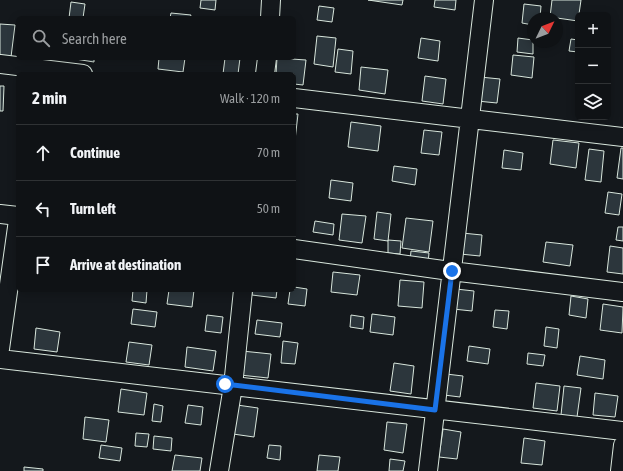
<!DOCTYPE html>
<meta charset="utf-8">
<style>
:root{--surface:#0f1215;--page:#1d2022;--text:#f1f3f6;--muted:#9b9ea0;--line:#2f3234}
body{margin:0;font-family:"Asap Condensed",sans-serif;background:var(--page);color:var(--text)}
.controls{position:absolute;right:12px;top:12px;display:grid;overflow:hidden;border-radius:6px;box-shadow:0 2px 10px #0003}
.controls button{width:36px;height:36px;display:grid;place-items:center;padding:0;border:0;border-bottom:1px solid var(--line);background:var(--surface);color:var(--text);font:20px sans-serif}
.compass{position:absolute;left:527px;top:12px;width:36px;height:36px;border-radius:50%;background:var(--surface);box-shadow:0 2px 10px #0003;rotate:47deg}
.stop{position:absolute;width:12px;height:12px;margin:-9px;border:3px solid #1a73e8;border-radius:50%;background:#fff}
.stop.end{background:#1a73e8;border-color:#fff;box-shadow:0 1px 4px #0008}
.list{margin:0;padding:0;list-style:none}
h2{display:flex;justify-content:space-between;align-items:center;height:52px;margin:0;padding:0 16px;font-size:17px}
h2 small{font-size:13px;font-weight:400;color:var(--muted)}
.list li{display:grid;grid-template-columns:26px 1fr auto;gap:12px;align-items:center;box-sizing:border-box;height:56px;padding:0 16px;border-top:1px solid var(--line)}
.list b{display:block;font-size:15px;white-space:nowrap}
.list em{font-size:13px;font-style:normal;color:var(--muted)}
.icon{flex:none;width:22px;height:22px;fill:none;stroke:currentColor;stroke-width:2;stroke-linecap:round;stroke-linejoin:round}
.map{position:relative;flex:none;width:623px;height:471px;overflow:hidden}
.search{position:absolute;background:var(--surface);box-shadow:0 2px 10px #0003;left:16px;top:16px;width:280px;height:44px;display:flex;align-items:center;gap:10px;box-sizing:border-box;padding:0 14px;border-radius:6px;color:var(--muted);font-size:15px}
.panel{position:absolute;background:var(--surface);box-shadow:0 2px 10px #0003;left:16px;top:72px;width:280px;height:220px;border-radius:6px}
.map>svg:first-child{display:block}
.building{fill:#2c363c;stroke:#d8e6dc}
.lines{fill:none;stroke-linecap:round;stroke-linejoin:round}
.street-casing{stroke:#d8e6dc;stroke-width:20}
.street{stroke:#14181c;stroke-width:18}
.route{stroke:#1a73e8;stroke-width:5}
</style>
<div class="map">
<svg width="623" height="471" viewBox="0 0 623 471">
<rect width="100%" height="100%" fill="#14181c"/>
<!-- building -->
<path class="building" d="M 201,0 L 216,0 L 215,10 L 200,8 Z
M 368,0 L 403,0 L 402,5 Z
M 435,0 L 456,0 L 455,10 L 434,7 Z
M 552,0 L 581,0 L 578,21 L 550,17 Z
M 71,2 L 85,4 L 83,18 L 69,18 Z
M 524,4 L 541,6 L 540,18 L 533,18 L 533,25 L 522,23 Z
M 319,6 L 334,8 L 332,22 L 317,20 Z
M 171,13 L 191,15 L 190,18 L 170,18 Z
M 0,24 L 15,25 L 11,57 L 0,56 Z
M 317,36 L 336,38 L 333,67 L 314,64 Z
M 421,38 L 440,41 L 438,61 L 418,58 Z
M 518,38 L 533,40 L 533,54 L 517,52 Z
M 571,39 L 578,40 L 578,52 L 569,51 Z
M 338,49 L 353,51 L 351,74 L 335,72 Z
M 513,55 L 534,57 L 532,78 L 511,75 Z
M 69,58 L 94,58 L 94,62 Z
M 159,58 L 185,58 L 183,72 L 158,69 Z
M 225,58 L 240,58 L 238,74 L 223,74 Z
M 277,58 L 306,60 L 303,85 L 294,84 L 294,74 L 276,74 Z
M 361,67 L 388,70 L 385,94 L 359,90 Z
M 425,76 L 446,79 L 443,104 L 422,101 Z
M 480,77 L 500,79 L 497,103 L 477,101 Z
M 0,86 L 4,86 L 3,111 L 0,111 Z
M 294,114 L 298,114 L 294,149 Z
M 351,122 L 381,126 L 378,151 L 348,147 Z
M 424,130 L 442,132 L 439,155 L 421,153 Z
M 553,140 L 579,143 L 576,168 L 550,164 Z
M 621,148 L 623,148 L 623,179 L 617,178 Z
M 589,149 L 604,151 L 601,182 L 585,180 Z
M 504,150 L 523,153 L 521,170 L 502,168 Z
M 394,166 L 417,169 L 415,185 L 392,181 Z
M 331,180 L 353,183 L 351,201 L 329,198 Z
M 608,192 L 622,194 L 619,215 L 605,213 Z
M 377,212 L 391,214 L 388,241 L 374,239 Z
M 342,214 L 366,216 L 362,243 L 339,240 Z
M 406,218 L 433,221 L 429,252 L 402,248 Z
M 315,221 L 334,224 L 333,235 L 313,232 Z
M 618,227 L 623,227 L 623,241 L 616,240 Z
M 462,233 L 482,235 L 480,256 L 460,254 Z
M 388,240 L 401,241 L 400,254 L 388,253 Z
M 546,242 L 573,245 L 570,266 L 543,262 Z
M 610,246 L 623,248 L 623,274 L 607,272 Z
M 411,251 L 429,253 L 428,263 L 410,261 Z
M 333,272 L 360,275 L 357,295 L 331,292 Z
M 400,280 L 424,282 L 422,308 L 398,306 Z
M 294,287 L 307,289 L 305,306 L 288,304 L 290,290 L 294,290 Z
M 456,289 L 474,291 L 472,311 L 453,309 Z
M 133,290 L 147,290 L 146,303 L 132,301 Z
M 169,290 L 194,290 L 192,307 L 167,304 Z
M 253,290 L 277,290 L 276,298 L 252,295 Z
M 571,296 L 588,299 L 586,318 L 569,315 Z
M 603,304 L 623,307 L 622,333 L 600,330 Z
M 133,309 L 157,312 L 155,327 L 131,324 Z
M 495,310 L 509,311 L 507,329 L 493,327 Z
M 372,314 L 395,317 L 393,335 L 370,332 Z
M 207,315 L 223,317 L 221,333 L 205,331 Z
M 351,315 L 364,317 L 363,329 L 350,327 Z
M 257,320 L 282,323 L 280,337 L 255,334 Z
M 546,327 L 559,329 L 557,348 L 544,346 Z
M 36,328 L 60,332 L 57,352 L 34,349 Z
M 283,341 L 298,343 L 295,364 L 281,363 Z
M 129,342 L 152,345 L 149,365 L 126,362 Z
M 469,346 L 490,349 L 488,364 L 467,361 Z
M 187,347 L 216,351 L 213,371 L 185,367 Z
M 242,351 L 271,354 L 268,378 L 240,375 Z
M 528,353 L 545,355 L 543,366 L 527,364 Z
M 580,356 L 605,360 L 603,379 L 577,375 Z
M 394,363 L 414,366 L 411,394 L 390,391 Z
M 446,374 L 463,376 L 460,397 L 444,395 Z
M 536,383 L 560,386 L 557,411 L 533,408 Z
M 564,386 L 581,388 L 577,417 L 561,415 Z
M 121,389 L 147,393 L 144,415 L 118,412 Z
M 595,393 L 618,396 L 615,417 L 593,415 Z
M 154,404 L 163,406 L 161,422 L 152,421 Z
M 188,405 L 203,407 L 201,425 L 185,423 Z
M 237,405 L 258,408 L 254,437 L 233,434 Z
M 85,417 L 109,420 L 106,442 L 83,439 Z
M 387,422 L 407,424 L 403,453 L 384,450 Z
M 443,429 L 461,432 L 457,459 L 439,457 Z
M 136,433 L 149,434 L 147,447 L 135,446 Z
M 154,436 L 172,438 L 171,451 L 153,449 Z
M 524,438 L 545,441 L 542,465 L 521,463 Z
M 101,445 L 122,448 L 120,461 L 99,458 Z
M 269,445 L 281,446 L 280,460 L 267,458 Z
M 175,455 L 202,458 L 200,471 L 172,471 Z
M 319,455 L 340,457 L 338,471 L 317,471 Z
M 390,459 L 405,461 L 403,471 L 389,471 Z
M 24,467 L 43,469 L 43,471 L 24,471 Z"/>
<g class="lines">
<defs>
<path id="street" d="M 270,18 L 271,0
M 0,64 L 83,74
M 265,74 L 267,58
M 294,98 L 623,137
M 0,214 L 18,216
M 294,249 L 443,270 L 623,292
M 0,349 L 18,220
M 0,359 L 623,431
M 219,471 L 233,386 L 243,290
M 428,471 L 484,0
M 620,471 L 623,445"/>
</defs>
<!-- street casing -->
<use href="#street" class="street-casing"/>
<!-- street -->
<use href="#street" class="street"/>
</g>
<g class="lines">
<!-- route -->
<path class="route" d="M 225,384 L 435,410 L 452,271"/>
</g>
</svg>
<div class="controls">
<button>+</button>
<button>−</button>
<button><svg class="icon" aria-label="layers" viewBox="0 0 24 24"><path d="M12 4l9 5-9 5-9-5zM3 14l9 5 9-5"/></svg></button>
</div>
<svg class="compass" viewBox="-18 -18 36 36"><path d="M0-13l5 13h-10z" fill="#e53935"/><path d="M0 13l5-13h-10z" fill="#9b9ea0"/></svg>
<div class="stop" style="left:225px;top:384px"></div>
<div class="stop end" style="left:452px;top:271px"></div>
<div class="search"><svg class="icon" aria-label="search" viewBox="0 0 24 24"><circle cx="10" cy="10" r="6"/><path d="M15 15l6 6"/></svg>Search here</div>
<section class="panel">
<h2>2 min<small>Walk · 120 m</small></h2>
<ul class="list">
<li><svg class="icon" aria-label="ahead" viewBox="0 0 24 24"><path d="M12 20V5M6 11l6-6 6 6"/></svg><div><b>Continue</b></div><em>70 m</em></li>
<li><svg class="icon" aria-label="left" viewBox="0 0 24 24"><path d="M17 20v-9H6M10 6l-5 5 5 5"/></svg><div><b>Turn left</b></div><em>50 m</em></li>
<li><svg class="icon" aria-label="arrive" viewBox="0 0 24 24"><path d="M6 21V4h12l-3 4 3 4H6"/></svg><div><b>Arrive at destination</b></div></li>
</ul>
</section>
</div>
